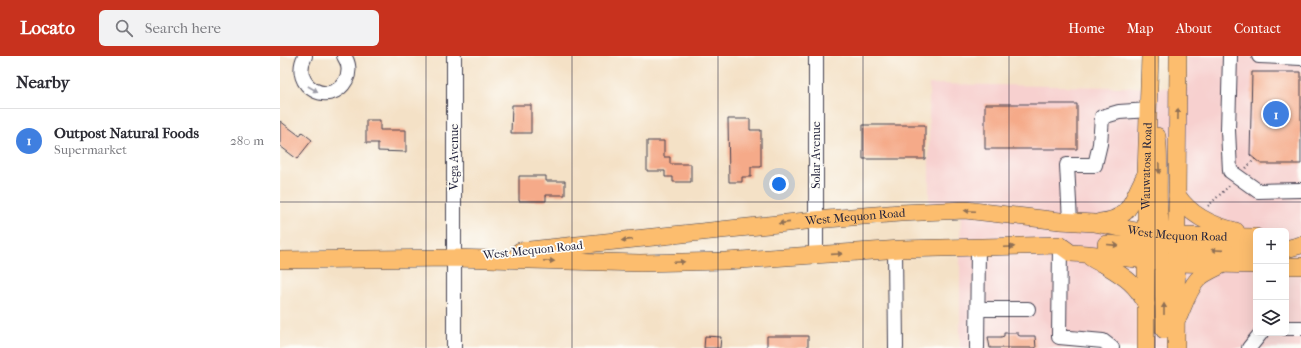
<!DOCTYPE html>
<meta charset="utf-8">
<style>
:root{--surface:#fff;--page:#f2f2f3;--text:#2b2b33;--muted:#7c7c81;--line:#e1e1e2;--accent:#c8321e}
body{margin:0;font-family:"IM FELL French Canon",serif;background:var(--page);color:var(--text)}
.controls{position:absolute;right:12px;bottom:12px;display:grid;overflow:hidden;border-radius:6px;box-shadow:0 4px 16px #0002}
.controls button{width:36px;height:36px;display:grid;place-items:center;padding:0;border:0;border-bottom:1px solid var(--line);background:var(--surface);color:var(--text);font:20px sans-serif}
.you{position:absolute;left:499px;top:128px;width:14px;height:14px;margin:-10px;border:3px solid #fff;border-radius:50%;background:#1a73e8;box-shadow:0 0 0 6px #1a73e833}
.badge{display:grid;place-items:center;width:26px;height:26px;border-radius:50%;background:var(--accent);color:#fff;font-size:13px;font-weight:700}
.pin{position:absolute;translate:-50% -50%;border:2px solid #fff;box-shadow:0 1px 4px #0006}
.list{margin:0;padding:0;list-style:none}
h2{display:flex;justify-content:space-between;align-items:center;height:52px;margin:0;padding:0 16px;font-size:17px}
h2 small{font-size:13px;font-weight:400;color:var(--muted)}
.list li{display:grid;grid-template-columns:26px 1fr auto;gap:12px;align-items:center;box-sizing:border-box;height:64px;padding:0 16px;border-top:1px solid var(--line)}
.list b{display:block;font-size:15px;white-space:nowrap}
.list p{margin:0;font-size:13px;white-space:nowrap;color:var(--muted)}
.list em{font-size:13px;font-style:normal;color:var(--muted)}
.icon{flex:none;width:22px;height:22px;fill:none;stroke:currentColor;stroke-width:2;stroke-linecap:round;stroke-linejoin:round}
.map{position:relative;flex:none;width:1021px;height:292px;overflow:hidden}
header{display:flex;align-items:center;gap:24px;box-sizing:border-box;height:56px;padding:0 20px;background:var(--accent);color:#fff}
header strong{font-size:19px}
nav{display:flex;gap:22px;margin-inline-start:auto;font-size:14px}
.search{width:280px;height:36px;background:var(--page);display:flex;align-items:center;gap:10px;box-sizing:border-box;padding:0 14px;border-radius:6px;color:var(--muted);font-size:15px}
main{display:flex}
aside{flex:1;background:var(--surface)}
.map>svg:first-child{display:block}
.built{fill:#f7d0cf;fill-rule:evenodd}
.building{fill:#f5aa89}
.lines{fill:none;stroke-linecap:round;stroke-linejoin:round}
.minor-casing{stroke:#423f50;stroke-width:16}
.major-casing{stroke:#423f50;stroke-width:18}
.path{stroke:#423f50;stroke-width:2;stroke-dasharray:1 3;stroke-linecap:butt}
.minor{stroke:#fff;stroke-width:14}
.major{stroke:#fcbd6e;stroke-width:17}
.oneway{fill:#9c9ca7}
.oneway2{fill:#8f7054}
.grid{fill:none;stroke:#22223b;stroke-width:1;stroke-opacity:0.55}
.labels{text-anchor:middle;stroke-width:3.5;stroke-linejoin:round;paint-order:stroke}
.street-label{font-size:12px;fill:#22223b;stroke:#fdfcf7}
</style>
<header>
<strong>Locato</strong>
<div class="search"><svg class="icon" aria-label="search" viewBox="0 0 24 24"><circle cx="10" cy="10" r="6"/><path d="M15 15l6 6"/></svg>Search here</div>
<nav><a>Home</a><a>Map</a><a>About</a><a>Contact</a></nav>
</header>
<main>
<aside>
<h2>Nearby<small></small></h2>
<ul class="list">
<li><span class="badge" style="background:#3f7fe0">1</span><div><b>Outpost Natural Foods</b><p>Supermarket</p></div><em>280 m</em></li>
</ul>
</aside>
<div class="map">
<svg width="1021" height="292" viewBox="0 0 1021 292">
<rect width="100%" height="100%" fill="#fdfcf7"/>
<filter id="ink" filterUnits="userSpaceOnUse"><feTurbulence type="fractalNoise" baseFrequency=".025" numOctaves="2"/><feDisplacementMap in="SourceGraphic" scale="8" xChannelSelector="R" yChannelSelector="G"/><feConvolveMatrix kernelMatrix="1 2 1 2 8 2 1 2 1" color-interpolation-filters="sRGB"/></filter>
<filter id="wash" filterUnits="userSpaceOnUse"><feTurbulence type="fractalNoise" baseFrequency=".012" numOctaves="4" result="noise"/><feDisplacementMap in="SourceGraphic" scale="16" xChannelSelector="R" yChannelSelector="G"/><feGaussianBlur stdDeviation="0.9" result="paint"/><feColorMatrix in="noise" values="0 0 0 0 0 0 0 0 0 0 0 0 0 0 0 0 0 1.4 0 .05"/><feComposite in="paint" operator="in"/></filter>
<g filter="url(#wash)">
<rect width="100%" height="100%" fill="#f4e1c6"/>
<!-- built -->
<path class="built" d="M 906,0 L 1021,0 L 1021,292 L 680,292 L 680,200 L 681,148 L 649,149 L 649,28 L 907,32 ZM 976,175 L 1006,175 L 1006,277 L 976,277 Z"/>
<g id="blocks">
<!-- building -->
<path class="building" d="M 972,16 L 1021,16 L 1021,108 L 981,108 L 970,99 Z
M 705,48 L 797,48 L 797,93 L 705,93 Z
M 232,49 L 251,49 L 251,77 L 231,77 Z
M 448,63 L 470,63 L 470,74 L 481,74 L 481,111 L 471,111 L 471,121 L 462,121 L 462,126 L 449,126 Z
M 86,64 L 100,64 L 100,74 L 126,74 L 126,96 L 98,95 L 98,87 L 86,87 Z
M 0,65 L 20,80 L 22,76 L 32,84 L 17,103 L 0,90 Z
M 583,69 L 645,69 L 645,103 L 583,103 Z
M 367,85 L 384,85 L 384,101 L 390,101 L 390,108 L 411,108 L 411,126 L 393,126 L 393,121 L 385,121 L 385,115 L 367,115 Z
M 239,120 L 266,120 L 266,125 L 285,125 L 285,139 L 266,139 L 266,145 L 239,145 Z
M 724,277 L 738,277 L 738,279 L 740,280 L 755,280 L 756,292 L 710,292 L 708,281 L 721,281 L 724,280 Z
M 425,280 L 441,281 L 440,292 L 424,292 Z
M 487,280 L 528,280 L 528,292 L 487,292 Z"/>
</g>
</g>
<g filter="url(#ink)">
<use href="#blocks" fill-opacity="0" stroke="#423f50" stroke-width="1"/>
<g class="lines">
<defs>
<path id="minor" d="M 25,0 C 9,31 51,52 66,24 C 70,16 69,7 64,0
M 174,0 L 174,292
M 950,0 L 948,74 L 950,115 L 978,135 L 1021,134
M 979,0 L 1021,2
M 790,165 L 787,109 L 815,109 L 820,88 L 822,61 L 839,56 L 869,54
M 780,189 L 779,281 L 823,285 L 832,292
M 615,194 L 616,292
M 536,199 L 536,0
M 698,253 L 748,253
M 1006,272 L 1021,272
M 697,292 L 698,192
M 969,292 L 981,277"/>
<g id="major">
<path d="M 877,80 C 882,113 872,159 887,188"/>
<path d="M 897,139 C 910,159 933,170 956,175"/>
<path d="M 820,166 C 852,163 851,144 865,120"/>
<path d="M 826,188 L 856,190 L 878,187"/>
<path d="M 906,192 L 976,195"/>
<path d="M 1006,193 L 1021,189"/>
<path id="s1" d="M 240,195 L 535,164 L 620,157 L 685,154 L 780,165 L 814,167 L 867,177 L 897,180 L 976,181"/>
<path d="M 879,195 L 883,205 L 884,274"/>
<path d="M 810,201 C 815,205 821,207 827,210 C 845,221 857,229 866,248"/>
<path d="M 0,204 L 174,202 L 360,207 L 446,205 L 621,193 L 780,189 L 791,197 L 807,198 L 897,207 L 976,209"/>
<path d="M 1006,210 L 1021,210"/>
<path d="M 899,260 C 904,248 909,233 918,223 C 924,217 934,213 942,209"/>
<path id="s2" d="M 866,292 L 866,118 L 870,0"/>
<path d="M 896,292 L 898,0"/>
</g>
</defs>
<!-- minor casing -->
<use href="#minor" class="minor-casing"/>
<!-- major casing -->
<use href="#major" class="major-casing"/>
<!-- path -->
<path class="path" d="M 966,112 L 975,103
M 928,150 L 949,130"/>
<!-- minor -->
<use href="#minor" class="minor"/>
<!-- major -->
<use href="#major" class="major"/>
</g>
<!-- one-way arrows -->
<defs><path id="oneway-solid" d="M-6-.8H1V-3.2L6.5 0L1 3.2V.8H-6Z"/></defs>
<use class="oneway" href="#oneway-solid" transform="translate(33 33) rotate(30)"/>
<g class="oneway2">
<use href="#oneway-solid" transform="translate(898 58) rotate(-89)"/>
<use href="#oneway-solid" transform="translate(879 112) rotate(88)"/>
<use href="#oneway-solid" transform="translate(690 155) rotate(-176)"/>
<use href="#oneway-solid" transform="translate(504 167) rotate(174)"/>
<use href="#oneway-solid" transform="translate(347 184) rotate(174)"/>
<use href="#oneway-solid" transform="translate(833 189) rotate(5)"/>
<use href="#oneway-solid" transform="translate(729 191) rotate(-2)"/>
<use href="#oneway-solid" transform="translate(937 194) rotate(-176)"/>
<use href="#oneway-solid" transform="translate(557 198) rotate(-4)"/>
<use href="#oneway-solid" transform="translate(269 205) rotate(2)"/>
<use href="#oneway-solid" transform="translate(399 206) rotate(-2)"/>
<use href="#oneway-solid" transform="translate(884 253) rotate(-90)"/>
</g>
</g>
<!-- grid -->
<path class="grid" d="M 146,0 L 146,292M 292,0 L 292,292M 438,0 L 438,292M 583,0 L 583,292M 729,0 L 729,292M 875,0 L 875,292M 0,146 L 1021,146"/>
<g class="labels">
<!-- street labels -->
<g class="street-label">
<text transform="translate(536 99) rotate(-90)" y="4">Solar Avenue</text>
<text transform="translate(174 101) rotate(-90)" y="4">Vega Avenue</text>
<text dy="4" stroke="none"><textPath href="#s2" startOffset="182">Wauwatosa Road</textPath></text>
<text dy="4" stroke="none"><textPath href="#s1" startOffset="337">West Mequon Road</textPath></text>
<text dy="4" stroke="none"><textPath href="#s1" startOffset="661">West Mequon Road</textPath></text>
<text transform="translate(253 194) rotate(-6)" y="4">West Mequon Road</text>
</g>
</g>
</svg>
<div class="controls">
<button>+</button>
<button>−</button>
<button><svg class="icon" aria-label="layers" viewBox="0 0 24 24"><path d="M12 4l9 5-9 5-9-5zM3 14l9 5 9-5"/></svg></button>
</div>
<div class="you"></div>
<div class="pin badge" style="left:996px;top:58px;background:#3f7fe0">1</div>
</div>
</main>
